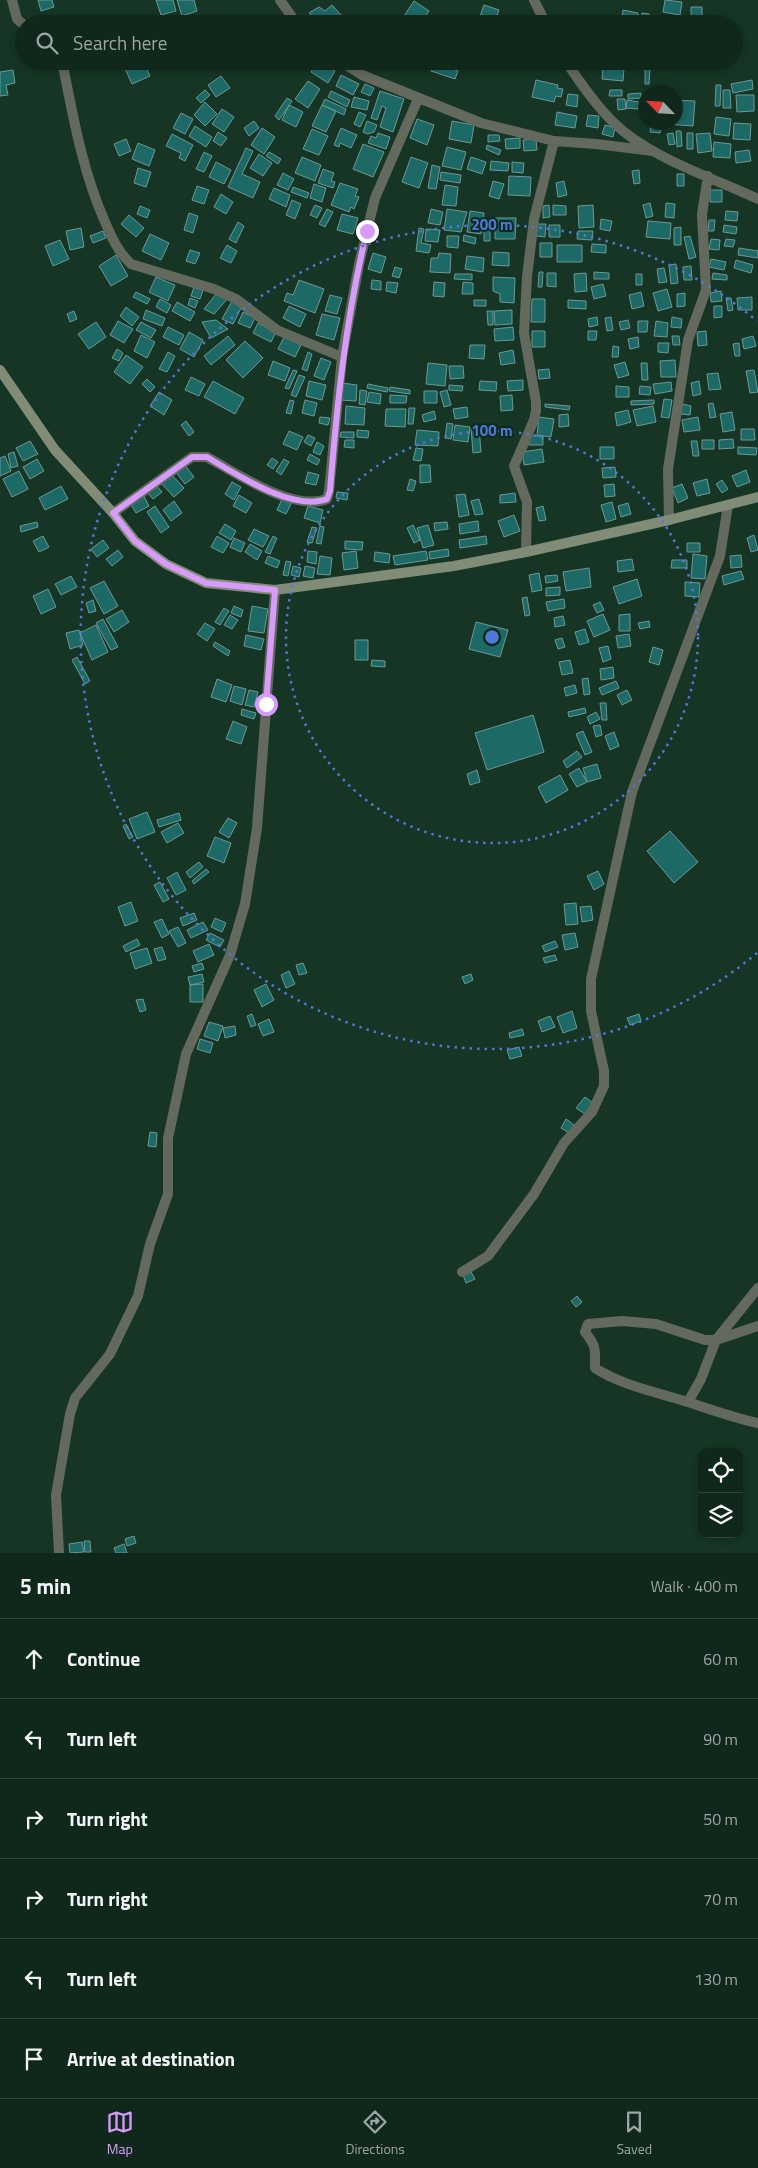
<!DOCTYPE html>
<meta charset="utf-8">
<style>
:root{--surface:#10281c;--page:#1e3429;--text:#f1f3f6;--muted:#9ca6a3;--line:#30443b;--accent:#d79bf9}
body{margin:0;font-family:"Titillium Web",sans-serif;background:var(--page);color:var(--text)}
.controls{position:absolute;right:15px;bottom:15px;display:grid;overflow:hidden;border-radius:10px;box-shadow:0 2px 8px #0003}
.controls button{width:45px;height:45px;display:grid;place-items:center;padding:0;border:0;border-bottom:1px solid var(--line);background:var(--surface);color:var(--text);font:25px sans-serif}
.compass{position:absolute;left:638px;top:85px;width:45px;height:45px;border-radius:50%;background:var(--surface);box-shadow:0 2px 8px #0003;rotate:295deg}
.stop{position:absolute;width:15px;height:15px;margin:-11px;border:4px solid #d79bf9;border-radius:50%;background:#fff}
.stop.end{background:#d79bf9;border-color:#fff;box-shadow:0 1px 5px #0008}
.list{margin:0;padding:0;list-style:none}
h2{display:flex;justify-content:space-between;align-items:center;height:65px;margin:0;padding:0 20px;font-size:21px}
h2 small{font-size:16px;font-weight:400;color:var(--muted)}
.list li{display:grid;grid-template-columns:32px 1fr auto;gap:15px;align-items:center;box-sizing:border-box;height:80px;padding:0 20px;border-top:1px solid var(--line)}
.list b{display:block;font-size:19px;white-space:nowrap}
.list em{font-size:16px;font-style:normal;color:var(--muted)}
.icon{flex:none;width:28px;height:28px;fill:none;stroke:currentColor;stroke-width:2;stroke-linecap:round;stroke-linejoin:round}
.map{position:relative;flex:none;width:758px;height:1553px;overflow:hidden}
.search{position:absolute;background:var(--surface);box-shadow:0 2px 8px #0003;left:15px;right:15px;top:15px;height:55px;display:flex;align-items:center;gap:12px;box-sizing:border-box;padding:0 18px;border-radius:28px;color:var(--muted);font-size:19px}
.sheet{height:545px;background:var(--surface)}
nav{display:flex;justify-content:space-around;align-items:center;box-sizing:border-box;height:70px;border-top:1px solid var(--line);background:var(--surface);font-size:14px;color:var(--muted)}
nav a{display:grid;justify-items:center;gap:2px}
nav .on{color:var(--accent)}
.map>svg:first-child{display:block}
.building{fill:#1d6965;stroke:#6d9895}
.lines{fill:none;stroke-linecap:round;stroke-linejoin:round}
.street{stroke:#636a5d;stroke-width:10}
.secondary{stroke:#818c77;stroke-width:10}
.route{stroke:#d79bf9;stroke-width:6}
.ring{fill:none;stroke:#5078d6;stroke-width:2.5;stroke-dasharray:2.5 5}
.centre{fill:#5078d6;stroke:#0b2b1c;stroke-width:2.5}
.ring-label{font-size:15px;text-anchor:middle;font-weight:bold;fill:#5078d6;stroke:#0b2b1c;stroke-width:4;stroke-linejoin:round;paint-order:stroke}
</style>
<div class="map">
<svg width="758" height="1553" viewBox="0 0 758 1553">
<rect width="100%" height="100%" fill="#163525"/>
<!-- building -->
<path class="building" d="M 38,0 L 52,0 L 54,7 L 41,11 Z
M 156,0 L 173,0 L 176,11 L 161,15 Z
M 177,0 L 194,0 L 197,11 L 182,16 Z
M 665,0 L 682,2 L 680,15 L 663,12 Z
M 414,1 L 429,11 L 420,24 L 416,24 L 404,16 Z
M 332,5 L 342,16 L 333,24 L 320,24 L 309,13 L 319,7 L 325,11 Z
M 484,5 L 499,10 L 494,24 L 478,22 Z
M 691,7 L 702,7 L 702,19 L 691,19 Z
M 623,10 L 638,13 L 636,24 L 621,24 Z
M 642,13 L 649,14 L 648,24 L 641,24 Z
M 153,16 L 154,24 L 125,24 L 125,20 Z
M 129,61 L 143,61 L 150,76 L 132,84 L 123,64 Z
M 317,61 L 335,71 L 328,83 L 311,72 Z
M 434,62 L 458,71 L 455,79 L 431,71 Z
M 603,66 L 624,68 L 623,81 L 602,79 Z
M 645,68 L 650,68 L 649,84 L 645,84 Z
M 13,70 L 15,83 L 6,85 L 8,95 L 0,96 L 0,72 Z
M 341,75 L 359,84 L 353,95 L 336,86 Z
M 221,76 L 230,88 L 216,97 L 208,85 Z
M 536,80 L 558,85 L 557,88 L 563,89 L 561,97 L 556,96 L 554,102 L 532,97 Z
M 752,80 L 753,89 L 733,93 L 731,84 Z
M 308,81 L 320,89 L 308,108 L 295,99 Z
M 365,84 L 374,88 L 370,96 L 361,92 Z
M 716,85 L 721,85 L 720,106 L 715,106 Z
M 205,90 L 210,95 L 201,103 L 196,98 Z
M 610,90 L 622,90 L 622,96 L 609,96 Z
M 723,90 L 730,90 L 731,108 L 723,108 Z
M 331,91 L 350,100 L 347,107 L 328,97 Z
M 380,91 L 404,99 L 393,132 L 380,127 L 386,108 L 382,106 L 377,120 L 371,118 Z
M 641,93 L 641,98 L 628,99 L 628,94 Z
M 568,94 L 578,95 L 577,107 L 566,105 Z
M 736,95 L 754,95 L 754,111 L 737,112 Z
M 354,97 L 369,101 L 367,110 L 351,107 Z
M 287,98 L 292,101 L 279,120 L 275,116 Z
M 325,99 L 346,109 L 344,115 L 322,105 Z
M 617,99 L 625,99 L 626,109 L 618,110 Z
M 627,100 L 639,102 L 638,109 L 626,108 Z
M 676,100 L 695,101 L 693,126 L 665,124 L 665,122 L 676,122 Z
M 205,102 L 217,114 L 205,126 L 194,115 Z
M 289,105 L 303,112 L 296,127 L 282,120 Z
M 322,105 L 336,111 L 326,132 L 312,126 Z
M 222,109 L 234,117 L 224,132 L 212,124 Z
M 359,112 L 366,115 L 360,127 L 354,124 Z
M 557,112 L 577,116 L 575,128 L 555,125 Z
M 181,113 L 193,119 L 185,134 L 173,128 Z
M 588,115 L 599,116 L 598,128 L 586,126 Z
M 716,117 L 731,119 L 729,136 L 714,134 Z
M 417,119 L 434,125 L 427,145 L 410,138 Z
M 254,121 L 259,128 L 249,136 L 244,128 Z
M 367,121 L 377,125 L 374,132 L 368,134 L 363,132 Z
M 452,121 L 474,125 L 471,143 L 449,139 Z
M 651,122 L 662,122 L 660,133 L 650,132 Z
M 734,123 L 751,124 L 750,140 L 733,139 Z
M 605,125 L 615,128 L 613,137 L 602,134 Z
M 195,126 L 212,137 L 206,147 L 189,136 Z
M 262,128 L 275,137 L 264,154 L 251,145 Z
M 341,128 L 357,135 L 351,148 L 340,143 L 339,147 L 334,145 Z
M 312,129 L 328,136 L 319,155 L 303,149 Z
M 676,131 L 681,131 L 682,146 L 677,147 Z
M 218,132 L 227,138 L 221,146 L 213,141 Z
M 378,133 L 390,137 L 386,149 L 368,143 L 371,136 L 376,138 Z
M 673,133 L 675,144 L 669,145 L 667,134 Z
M 687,133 L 693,133 L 693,149 L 687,149 Z
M 710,133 L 712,151 L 698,153 L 696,134 Z
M 172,134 L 193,145 L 185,161 L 179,158 L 181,153 L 166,146 Z
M 488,135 L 499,135 L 500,141 L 488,142 Z
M 520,138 L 520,148 L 506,149 L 505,139 Z
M 126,139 L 131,151 L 119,156 L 114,144 Z
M 536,139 L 537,150 L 524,151 L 523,140 Z
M 714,142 L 731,144 L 730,158 L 713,157 Z
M 138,143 L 155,150 L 149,166 L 132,159 Z
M 363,144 L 384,152 L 373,177 L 353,169 Z
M 487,145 L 501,150 L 499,155 L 486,149 Z
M 447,147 L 466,152 L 461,170 L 442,166 Z
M 246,148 L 253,151 L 242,174 L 260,182 L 253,198 L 228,187 Z
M 749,150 L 751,161 L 736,163 L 735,152 Z
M 204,152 L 212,156 L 204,172 L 196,169 Z
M 269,152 L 281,159 L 278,164 L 266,156 Z
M 259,154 L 272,163 L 263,176 L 250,168 Z
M 302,157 L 321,165 L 315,181 L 295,173 Z
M 411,157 L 428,163 L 419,188 L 402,182 Z
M 471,157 L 486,162 L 482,174 L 467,169 Z
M 491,161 L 509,163 L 508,171 L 490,170 Z
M 216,162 L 231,170 L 224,184 L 209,177 Z
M 512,162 L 524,163 L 523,173 L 512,172 Z
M 432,165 L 440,167 L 436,189 L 428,188 Z
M 138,168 L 151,172 L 146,187 L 134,183 Z
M 323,169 L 334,173 L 331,181 L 335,182 L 333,188 L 318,183 Z
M 639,170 L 640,183 L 634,184 L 632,171 Z
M 441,172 L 461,175 L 460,183 L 440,180 Z
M 283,173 L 294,179 L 288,190 L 277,185 Z
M 677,174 L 684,174 L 684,186 L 677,186 Z
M 509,176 L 531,177 L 530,196 L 508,195 Z
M 493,181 L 504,184 L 499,199 L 489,196 Z
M 564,181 L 567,195 L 558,197 L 556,183 Z
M 340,183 L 358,189 L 355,196 L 359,197 L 354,209 L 351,207 L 349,212 L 331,205 Z
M 314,184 L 326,188 L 322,202 L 310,198 Z
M 445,185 L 458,187 L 456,206 L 442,205 Z
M 197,186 L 209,190 L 204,204 L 192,200 Z
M 293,187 L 309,193 L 307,198 L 291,192 Z
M 274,188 L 290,195 L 286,207 L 269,199 Z
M 710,190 L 722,190 L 722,202 L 710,202 Z
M 221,194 L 233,202 L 226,214 L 214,207 Z
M 292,200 L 301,204 L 295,219 L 286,215 Z
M 650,203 L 653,216 L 646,218 L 643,205 Z
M 666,203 L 675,204 L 674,218 L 665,217 Z
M 315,205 L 322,208 L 317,218 L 310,215 Z
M 549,205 L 550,217 L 543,218 L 543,206 Z
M 553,205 L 566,206 L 566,215 L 553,215 Z
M 593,205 L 594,227 L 579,228 L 578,206 Z
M 140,206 L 150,210 L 147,218 L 137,214 Z
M 327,209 L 333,212 L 325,227 L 319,224 Z
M 431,209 L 443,212 L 440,225 L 428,223 Z
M 447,209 L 467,212 L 461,232 L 444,230 Z
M 470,211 L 484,213 L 481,234 L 467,232 Z
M 726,211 L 738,212 L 737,221 L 725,220 Z
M 189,213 L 198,216 L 193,233 L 184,230 Z
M 342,214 L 358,218 L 353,234 L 337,230 Z
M 129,215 L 144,228 L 136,237 L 121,224 Z
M 495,218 L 516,218 L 515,239 L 495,239 Z
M 601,219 L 612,221 L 610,231 L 600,229 Z
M 709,220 L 715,220 L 714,231 L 708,231 Z
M 648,221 L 671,223 L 670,239 L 646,237 Z
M 238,222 L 244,226 L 236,243 L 229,239 Z
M 537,224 L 546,224 L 545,237 L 536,236 Z
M 549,225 L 560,225 L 560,237 L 549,237 Z
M 724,225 L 737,227 L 736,234 L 723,232 Z
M 484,226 L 490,226 L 490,241 L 484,241 Z
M 681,227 L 681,245 L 674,245 L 674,228 Z
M 81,228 L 84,247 L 70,250 L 66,231 Z
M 419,228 L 424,229 L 421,243 L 431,245 L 429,253 L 416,251 Z
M 426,229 L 440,230 L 438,242 L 425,241 Z
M 103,231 L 106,238 L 93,243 L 90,236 Z
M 578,231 L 593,231 L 592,240 L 577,239 Z
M 150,234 L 169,243 L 161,260 L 142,251 Z
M 464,235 L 476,238 L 475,244 L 463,241 Z
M 447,236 L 459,236 L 458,248 L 447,247 Z
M 690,236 L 696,257 L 689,259 L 684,237 Z
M 711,239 L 720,240 L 719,250 L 709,249 Z
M 726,239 L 735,240 L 733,247 L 724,246 Z
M 60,240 L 69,259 L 53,266 L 45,246 Z
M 540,243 L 552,243 L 552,257 L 540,257 Z
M 592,244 L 606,245 L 606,253 L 591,252 Z
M 227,245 L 237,251 L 231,263 L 220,258 Z
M 557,245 L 582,245 L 582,262 L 557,262 Z
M 739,248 L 758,251 L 758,258 L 738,255 Z
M 190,250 L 200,253 L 195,264 L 186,261 Z
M 493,252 L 509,253 L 509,266 L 492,265 Z
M 373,253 L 386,257 L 381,273 L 368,269 Z
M 439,253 L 451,254 L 450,273 L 430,272 L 431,258 L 438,258 Z
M 116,255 L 128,276 L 111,286 L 99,266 Z
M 467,256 L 484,258 L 483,272 L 465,269 Z
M 711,259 L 726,262 L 724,270 L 709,267 Z
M 736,260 L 753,265 L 751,273 L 734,268 Z
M 676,264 L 678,283 L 671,284 L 669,265 Z
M 691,266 L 692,280 L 684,280 L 683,267 Z
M 395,267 L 402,269 L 399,278 L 392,276 Z
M 664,268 L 667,282 L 659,283 L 657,269 Z
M 539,272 L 543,272 L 542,287 L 538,287 Z
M 594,272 L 609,273 L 609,279 L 594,279 Z
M 547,273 L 556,273 L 556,287 L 547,286 Z
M 586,273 L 587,291 L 575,292 L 574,274 Z
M 713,273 L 727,275 L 727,280 L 712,279 Z
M 455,274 L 472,274 L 472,280 L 454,279 Z
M 636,274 L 642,274 L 642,285 L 636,285 Z
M 156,277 L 175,285 L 168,301 L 149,292 Z
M 493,277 L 515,278 L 514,303 L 500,302 L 500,294 L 493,291 Z
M 299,280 L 324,289 L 315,313 L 284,301 L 287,293 L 293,295 Z
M 372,280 L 381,281 L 381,290 L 371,289 Z
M 387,282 L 398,283 L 396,293 L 386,291 Z
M 434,282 L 445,283 L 444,297 L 433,296 Z
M 463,282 L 473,283 L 473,294 L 462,294 Z
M 603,284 L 606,296 L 594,299 L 591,287 Z
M 194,287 L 203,290 L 200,299 L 191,296 Z
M 667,289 L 672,307 L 658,311 L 653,293 Z
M 721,291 L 722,301 L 711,302 L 710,293 Z
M 136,292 L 150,299 L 147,304 L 133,297 Z
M 641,292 L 644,306 L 632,309 L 629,295 Z
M 217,293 L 229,297 L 214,314 L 204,309 Z
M 685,293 L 685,306 L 677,307 L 677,294 Z
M 330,295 L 342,298 L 337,314 L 325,311 Z
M 752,297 L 752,310 L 738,310 L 737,298 Z
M 190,298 L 198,301 L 195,308 L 188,305 Z
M 726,298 L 731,298 L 733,310 L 728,311 Z
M 160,299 L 171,305 L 167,313 L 156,307 Z
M 532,299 L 545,299 L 545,322 L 531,322 Z
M 474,300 L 486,300 L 486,306 L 474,306 Z
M 568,300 L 586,301 L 586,309 L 568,308 Z
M 232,301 L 242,306 L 233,324 L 222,319 Z
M 177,302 L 195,312 L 190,321 L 172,311 Z
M 289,306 L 306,314 L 300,327 L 283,318 Z
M 714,306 L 722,306 L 722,317 L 714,318 Z
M 126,307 L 139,317 L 132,326 L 120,316 Z
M 146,310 L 165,318 L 162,326 L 143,319 Z
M 512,310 L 512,324 L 495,325 L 494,311 Z
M 74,311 L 77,319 L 70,322 L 67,314 Z
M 487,311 L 493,311 L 493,325 L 488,325 Z
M 243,312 L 255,318 L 250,328 L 238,323 Z
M 322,314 L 340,318 L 334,340 L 316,335 Z
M 597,317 L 598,325 L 589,327 L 588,319 Z
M 611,317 L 613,330 L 607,331 L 605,318 Z
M 672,317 L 682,319 L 681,328 L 671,327 Z
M 216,320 L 228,329 L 211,338 L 202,322 Z
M 628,320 L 630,328 L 621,330 L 619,322 Z
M 118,321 L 133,329 L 124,343 L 110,335 Z
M 638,321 L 648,321 L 647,332 L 638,332 Z
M 656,321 L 668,323 L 667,337 L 654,336 Z
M 96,322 L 106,337 L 89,349 L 78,334 Z
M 141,322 L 156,330 L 151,338 L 136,330 Z
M 258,323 L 276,332 L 271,342 L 253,333 Z
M 168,327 L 184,335 L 179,345 L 163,337 Z
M 513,327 L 514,340 L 495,341 L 494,329 Z
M 532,331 L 545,331 L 545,347 L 532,347 Z
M 588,331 L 597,331 L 596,340 L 588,340 Z
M 706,331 L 707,345 L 698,346 L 697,332 Z
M 189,332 L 203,340 L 194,357 L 180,349 Z
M 141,335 L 155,342 L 147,358 L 134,351 Z
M 228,336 L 235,345 L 211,365 L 204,356 Z
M 672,336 L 679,336 L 680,345 L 673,345 Z
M 753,336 L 756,346 L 744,349 L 742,339 Z
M 284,337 L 301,345 L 295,357 L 278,349 Z
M 638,337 L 639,347 L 630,349 L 628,339 Z
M 245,341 L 263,358 L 243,378 L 226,360 Z
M 658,343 L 669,343 L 668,353 L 658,352 Z
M 739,343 L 740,356 L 735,356 L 733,344 Z
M 470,345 L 485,345 L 484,359 L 469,358 Z
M 613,346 L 619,347 L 618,357 L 612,357 Z
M 117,349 L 123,353 L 119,361 L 112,358 Z
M 513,350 L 515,363 L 501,365 L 499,353 Z
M 168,352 L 175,356 L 167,372 L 159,369 Z
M 308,352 L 312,354 L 307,371 L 302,369 Z
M 126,355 L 143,367 L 130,384 L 114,372 Z
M 321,358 L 331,362 L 324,380 L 314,376 Z
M 675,360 L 676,377 L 661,377 L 660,361 Z
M 273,361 L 290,368 L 285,381 L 268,375 Z
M 625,362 L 629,375 L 618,378 L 614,365 Z
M 428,363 L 447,365 L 445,386 L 426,384 Z
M 641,363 L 647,363 L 648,380 L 642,380 Z
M 449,366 L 463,366 L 464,378 L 450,379 Z
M 549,369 L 550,378 L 539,379 L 538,370 Z
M 293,370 L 297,371 L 289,389 L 285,388 Z
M 754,370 L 758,392 L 750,393 L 746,371 Z
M 718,373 L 721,389 L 709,390 L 707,374 Z
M 299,375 L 305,377 L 296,397 L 291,395 Z
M 191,377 L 205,384 L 199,396 L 185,390 Z
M 147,379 L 155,387 L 150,392 L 142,384 Z
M 523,380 L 523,390 L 508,391 L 507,381 Z
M 213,381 L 244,398 L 235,414 L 204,397 Z
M 309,381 L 326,385 L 322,400 L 306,396 Z
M 480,381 L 497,382 L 496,391 L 479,390 Z
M 699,381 L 701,394 L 693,396 L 691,383 Z
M 671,382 L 672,391 L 655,394 L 653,384 Z
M 342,383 L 357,385 L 356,401 L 340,400 Z
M 368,384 L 388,388 L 387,392 L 367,388 Z
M 449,385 L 463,386 L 462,391 L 449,390 Z
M 616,386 L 629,387 L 629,397 L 616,397 Z
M 640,386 L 651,387 L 650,395 L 639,394 Z
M 390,387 L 410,390 L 410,394 L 389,391 Z
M 360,390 L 367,391 L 365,405 L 359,404 Z
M 447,390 L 451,405 L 444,407 L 440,392 Z
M 424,391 L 437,391 L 437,403 L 424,403 Z
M 159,392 L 172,400 L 164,415 L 150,406 Z
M 369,392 L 381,394 L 380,404 L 367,402 Z
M 390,395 L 407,396 L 406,403 L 390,403 Z
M 512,395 L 513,410 L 501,411 L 500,396 Z
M 664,399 L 672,400 L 669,418 L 661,417 Z
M 290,400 L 294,401 L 291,414 L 286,413 Z
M 305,400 L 317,403 L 314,416 L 302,413 Z
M 654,400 L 654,404 L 631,405 L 631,401 Z
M 713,403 L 716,417 L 710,418 L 708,404 Z
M 545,404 L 570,406 L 569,410 L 545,407 Z
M 682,404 L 691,406 L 690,415 L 681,414 Z
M 346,406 L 365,408 L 364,425 L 345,424 Z
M 653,406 L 656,422 L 637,426 L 633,410 Z
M 467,407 L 468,417 L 455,419 L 453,409 Z
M 409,408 L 415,408 L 413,424 L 408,424 Z
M 386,409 L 406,409 L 405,427 L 385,426 Z
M 628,410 L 631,422 L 617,426 L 615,413 Z
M 434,411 L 436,419 L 424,422 L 422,415 Z
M 732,412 L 735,430 L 723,432 L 720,414 Z
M 568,414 L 569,426 L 559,427 L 559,415 Z
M 320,417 L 330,418 L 328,425 L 319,423 Z
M 539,417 L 554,419 L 551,437 L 537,435 Z
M 698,417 L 700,430 L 684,432 L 682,420 Z
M 186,421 L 194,432 L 189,436 L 181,425 Z
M 447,423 L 453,424 L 451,439 L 445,438 Z
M 455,425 L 470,427 L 468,442 L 453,440 Z
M 471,428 L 479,428 L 481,452 L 473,453 Z
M 741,429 L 754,429 L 755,440 L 741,440 Z
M 357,430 L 369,431 L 368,438 L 357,437 Z
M 417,430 L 439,432 L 438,446 L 415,445 Z
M 289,431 L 303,437 L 297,450 L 283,444 Z
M 341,432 L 354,432 L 354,438 L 340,437 Z
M 308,435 L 315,438 L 311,446 L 304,442 Z
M 529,436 L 543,436 L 543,445 L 529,445 Z
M 733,439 L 734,448 L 719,449 L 719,440 Z
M 345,440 L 354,440 L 354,448 L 344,447 Z
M 702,440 L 714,440 L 714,449 L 702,449 Z
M 30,441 L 38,454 L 23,461 L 16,448 Z
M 691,441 L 697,441 L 699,456 L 693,456 Z
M 317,442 L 324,446 L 320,455 L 313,452 Z
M 600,447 L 614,447 L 614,459 L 600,459 Z
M 738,447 L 757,448 L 756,455 L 738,454 Z
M 416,448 L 423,449 L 421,461 L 413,460 Z
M 542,449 L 544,462 L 524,465 L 522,452 Z
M 14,452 L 18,466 L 11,468 L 8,454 Z
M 310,454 L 320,460 L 317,465 L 307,460 Z
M 5,456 L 11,471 L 0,476 L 0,458 Z
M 272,458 L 278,462 L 273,469 L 267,465 Z
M 37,459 L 44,471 L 30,479 L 23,467 Z
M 284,459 L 289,462 L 281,475 L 276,471 Z
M 184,464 L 194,477 L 185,484 L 175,471 Z
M 420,465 L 430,465 L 431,482 L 420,483 Z
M 615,467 L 616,477 L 603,478 L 602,468 Z
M 746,470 L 750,482 L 737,487 L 732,476 Z
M 19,471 L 28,489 L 12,497 L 3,479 Z
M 308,472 L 319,475 L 316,485 L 305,483 Z
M 170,473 L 184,488 L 174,497 L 160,482 Z
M 410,479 L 416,481 L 413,491 L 407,490 Z
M 707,479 L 710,493 L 697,496 L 693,483 Z
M 722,480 L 728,489 L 722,493 L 716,484 Z
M 232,482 L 241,487 L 234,500 L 225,494 Z
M 154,483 L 162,492 L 153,499 L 145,490 Z
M 614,484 L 615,496 L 605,497 L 604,485 Z
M 682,484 L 688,498 L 678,503 L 672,488 Z
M 61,486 L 68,499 L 45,510 L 39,498 Z
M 337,492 L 348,493 L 347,500 L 336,498 Z
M 142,493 L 149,506 L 136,513 L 129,501 Z
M 515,493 L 516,502 L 500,503 L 500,495 Z
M 465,494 L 469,515 L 459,517 L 456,495 Z
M 239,495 L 252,503 L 246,513 L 233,506 Z
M 283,497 L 292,502 L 286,514 L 277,510 Z
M 479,499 L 483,514 L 475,515 L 471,501 Z
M 174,501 L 182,513 L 171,521 L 163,510 Z
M 612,502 L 616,519 L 606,522 L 601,505 Z
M 628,503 L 631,514 L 621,517 L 618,506 Z
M 155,506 L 169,527 L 161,533 L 147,512 Z
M 308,506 L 323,510 L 320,523 L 304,518 Z
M 543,506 L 546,520 L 539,521 L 536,508 Z
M 514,515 L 520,531 L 504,537 L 498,521 Z
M 478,521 L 479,531 L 460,534 L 459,524 Z
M 37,522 L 38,527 L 21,532 L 20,526 Z
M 447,522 L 448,529 L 435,531 L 434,523 Z
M 225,524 L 236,531 L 231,540 L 219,533 Z
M 413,525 L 420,540 L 414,543 L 407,528 Z
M 428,525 L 434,545 L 423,548 L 417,528 Z
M 320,526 L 324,527 L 321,544 L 316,543 Z
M 312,527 L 317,528 L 312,543 L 307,542 Z
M 254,529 L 269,536 L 263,547 L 248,540 Z
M 754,535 L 758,550 L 751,552 L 747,538 Z
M 43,536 L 49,547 L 39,552 L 33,541 Z
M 217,536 L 229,543 L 223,553 L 211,547 Z
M 273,536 L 277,538 L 270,554 L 265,552 Z
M 486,536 L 487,544 L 460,548 L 459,540 Z
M 234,538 L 245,543 L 241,552 L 230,547 Z
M 103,540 L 109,548 L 97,557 L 91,549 Z
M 345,541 L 363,542 L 362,550 L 345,549 Z
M 687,543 L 700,543 L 700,552 L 687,552 Z
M 250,544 L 262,551 L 257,560 L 245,552 Z
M 448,549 L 449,556 L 430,559 L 429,552 Z
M 118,550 L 123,557 L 112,566 L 106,559 Z
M 308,551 L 317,552 L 316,564 L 307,562 Z
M 356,551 L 358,568 L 344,570 L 342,553 Z
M 426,551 L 428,560 L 395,565 L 393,556 Z
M 375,552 L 390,554 L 389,563 L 374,561 Z
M 693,554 L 707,556 L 705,579 L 691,578 Z
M 741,555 L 742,567 L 731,568 L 730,556 Z
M 268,556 L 280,561 L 277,568 L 265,563 Z
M 320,556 L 332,558 L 330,575 L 317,574 Z
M 632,559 L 634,570 L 618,572 L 617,561 Z
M 672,560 L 687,560 L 687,568 L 671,568 Z
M 286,561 L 291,562 L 288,576 L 283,575 Z
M 293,566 L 301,568 L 299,577 L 291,575 Z
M 305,566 L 315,568 L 313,578 L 303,576 Z
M 589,568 L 591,587 L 566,591 L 563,572 Z
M 741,571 L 744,579 L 724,585 L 722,576 Z
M 539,573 L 542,590 L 532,592 L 529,575 Z
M 557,575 L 558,581 L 546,583 L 545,576 Z
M 71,576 L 77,587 L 61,595 L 55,584 Z
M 637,579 L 642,596 L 619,604 L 613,587 Z
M 104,581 L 118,606 L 104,614 L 90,588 Z
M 685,582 L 700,583 L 699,597 L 685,596 Z
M 560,587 L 560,595 L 546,596 L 546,588 Z
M 48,589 L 56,607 L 41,614 L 33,596 Z
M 527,597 L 530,615 L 525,616 L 522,598 Z
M 564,599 L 565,608 L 548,611 L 546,602 Z
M 93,600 L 96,611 L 89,613 L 86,603 Z
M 600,602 L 604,610 L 597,613 L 593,605 Z
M 234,606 L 243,610 L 241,617 L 231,613 Z
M 252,606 L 268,609 L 264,633 L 248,631 Z
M 224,608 L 229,611 L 220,625 L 215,622 Z
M 122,610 L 129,622 L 114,632 L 106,619 Z
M 603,614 L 610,630 L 594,637 L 587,621 Z
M 630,614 L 630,631 L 619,631 L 619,615 Z
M 230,615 L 238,620 L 232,629 L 224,625 Z
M 563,616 L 565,625 L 555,627 L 554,618 Z
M 103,619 L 118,647 L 111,650 L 96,623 Z
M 649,621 L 650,627 L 640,629 L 638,623 Z
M 476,622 L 508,630 L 500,657 L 469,649 Z
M 205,623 L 215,629 L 207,641 L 197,634 Z
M 96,625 L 108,652 L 92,660 L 80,633 Z
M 585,629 L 589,642 L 579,645 L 575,632 Z
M 79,630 L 83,645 L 70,649 L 66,633 Z
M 629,634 L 631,646 L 618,648 L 616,636 Z
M 246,635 L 264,639 L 261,650 L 244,646 Z
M 562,638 L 565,647 L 558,649 L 555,640 Z
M 355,640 L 368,640 L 368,660 L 355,660 Z
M 215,642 L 230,651 L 228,656 L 213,646 Z
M 608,646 L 611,659 L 603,662 L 599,648 Z
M 653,647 L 663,650 L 659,665 L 649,662 Z
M 77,657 L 90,681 L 85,684 L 72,660 Z
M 372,660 L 385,661 L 385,667 L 371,666 Z
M 570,660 L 573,673 L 562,675 L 559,662 Z
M 613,667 L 614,678 L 601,680 L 600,669 Z
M 588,678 L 590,694 L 584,695 L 582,679 Z
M 217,679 L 232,685 L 226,702 L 211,697 Z
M 616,681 L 619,688 L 602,695 L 599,688 Z
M 575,685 L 577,693 L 566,696 L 564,688 Z
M 234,686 L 246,689 L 242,705 L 230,701 Z
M 249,690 L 258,692 L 254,707 L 245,705 Z
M 627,690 L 632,700 L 622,705 L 617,695 Z
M 600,703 L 606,703 L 607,720 L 602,720 Z
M 585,708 L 586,713 L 569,717 L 568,712 Z
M 242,709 L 256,713 L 254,719 L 241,715 Z
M 596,712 L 600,719 L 590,724 L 587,717 Z
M 533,715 L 544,752 L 487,770 L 475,733 Z
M 233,721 L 247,727 L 241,744 L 226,739 Z
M 600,725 L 602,735 L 596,737 L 593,726 Z
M 583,731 L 592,752 L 585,755 L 576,734 Z
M 614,732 L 619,746 L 610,750 L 605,736 Z
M 577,751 L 582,757 L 567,768 L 563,761 Z
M 597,764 L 601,778 L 587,782 L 583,768 Z
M 579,768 L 587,782 L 577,787 L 569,774 Z
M 477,770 L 480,782 L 470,785 L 467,774 Z
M 560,775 L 568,790 L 546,803 L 538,787 Z
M 147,812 L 155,832 L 137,839 L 129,819 Z
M 179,813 L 181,820 L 159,827 L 157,820 Z
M 228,818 L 237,823 L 229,838 L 219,832 Z
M 178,823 L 184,833 L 167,843 L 161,832 Z
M 126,824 L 133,837 L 129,839 L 123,826 Z
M 670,831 L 698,862 L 674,883 L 647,851 Z
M 215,837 L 231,843 L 224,863 L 207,856 Z
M 199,862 L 203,867 L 190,878 L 186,872 Z
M 206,869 L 209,872 L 194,884 L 192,881 Z
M 598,871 L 604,884 L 594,890 L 587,876 Z
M 177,872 L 186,890 L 176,895 L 167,878 Z
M 160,882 L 169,899 L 163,902 L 154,885 Z
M 131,902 L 138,921 L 125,926 L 118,907 Z
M 576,903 L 578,924 L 566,925 L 564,904 Z
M 591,906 L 593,920 L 582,922 L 580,907 Z
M 194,913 L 197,920 L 183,926 L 180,918 Z
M 215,918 L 226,923 L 222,932 L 211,927 Z
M 162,919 L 169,934 L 162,938 L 154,922 Z
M 203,922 L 208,930 L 191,938 L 187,930 Z
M 178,927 L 186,943 L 178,947 L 169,931 Z
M 210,933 L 224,940 L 220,947 L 206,940 Z
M 575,933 L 578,947 L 565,950 L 562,935 Z
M 137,939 L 140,945 L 126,952 L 123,946 Z
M 555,941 L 558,947 L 545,952 L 542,946 Z
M 209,944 L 214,955 L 198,962 L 193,951 Z
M 162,947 L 166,959 L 158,961 L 154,949 Z
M 147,948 L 152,963 L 135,969 L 130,953 Z
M 555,955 L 557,960 L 545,963 L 543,958 Z
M 202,963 L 204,969 L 194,972 L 192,966 Z
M 303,963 L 307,973 L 299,975 L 296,965 Z
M 289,971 L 295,984 L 286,988 L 281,975 Z
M 202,974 L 204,982 L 190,985 L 188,977 Z
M 471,974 L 473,980 L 465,984 L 462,977 Z
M 203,984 L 203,1002 L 190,1002 L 190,985 Z
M 266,984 L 274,1000 L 262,1007 L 254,990 Z
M 143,999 L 146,1010 L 140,1012 L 136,1000 Z
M 572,1011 L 577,1028 L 563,1033 L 557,1017 Z
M 252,1014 L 256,1025 L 251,1027 L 247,1016 Z
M 639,1014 L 641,1021 L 630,1025 L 627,1018 Z
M 550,1016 L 555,1027 L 542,1032 L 538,1021 Z
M 269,1019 L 274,1032 L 263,1036 L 258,1024 Z
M 209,1022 L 223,1026 L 218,1041 L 204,1036 Z
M 235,1026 L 236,1035 L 225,1038 L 223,1028 Z
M 522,1029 L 524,1035 L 510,1038 L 509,1033 Z
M 200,1039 L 213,1043 L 210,1053 L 197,1049 Z
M 519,1047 L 522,1056 L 510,1059 L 507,1050 Z
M 585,1097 L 593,1103 L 585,1114 L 576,1108 Z
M 566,1119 L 574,1125 L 569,1133 L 561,1128 Z
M 150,1132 L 157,1133 L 156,1147 L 148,1146 Z
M 471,1272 L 475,1279 L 466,1283 L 463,1275 Z
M 577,1296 L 582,1302 L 576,1307 L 571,1301 Z
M 134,1536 L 136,1543 L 127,1546 L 125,1539 Z
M 84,1541 L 90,1541 L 91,1552 L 85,1552 Z
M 82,1542 L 84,1552 L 70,1553 L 69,1544 Z
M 124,1544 L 127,1553 L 116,1553 L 114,1548 Z"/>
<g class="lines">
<!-- street -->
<path class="street" d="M 12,0 L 17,19 L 24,25
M 280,0 L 297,24
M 534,0 L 546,24
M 62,61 C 73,116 82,170 105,222 C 112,238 118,252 131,264 L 214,289 L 236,299 L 277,330 L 342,357
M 340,61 L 362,75 L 481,123 L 554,141 L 596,144 L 653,151
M 566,61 C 580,83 595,104 613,122 C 648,157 713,178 758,199
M 113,513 L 192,457 L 207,457 C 236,473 293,512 327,499 L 329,491 L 342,357 L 359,264 L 375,198 L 418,99
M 669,520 L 668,469 L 688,340 L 706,290 L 702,214 L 708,176
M 526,552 L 527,502 L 514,466 L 534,420 L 536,411 L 536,402 L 524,333 L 527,277 L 534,219 L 554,141
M 462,1272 L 488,1256 L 534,1194 L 564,1143 L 592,1112 L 604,1086 L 604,1071 L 591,1011 L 591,979 L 632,792 L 720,556 L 728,505
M 758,1326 L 716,1340 L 705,1340 L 656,1324 L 622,1321 L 588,1324 L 585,1332 C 597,1347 595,1350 595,1368 C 623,1386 656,1392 688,1402 C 712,1410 734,1418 758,1423
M 688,1402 L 701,1379 L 716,1340 L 758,1288
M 59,1553 L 56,1495 L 70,1414 L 75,1398 L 110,1354 L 138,1296 L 150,1244 L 168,1194 L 168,1138 L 186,1054 L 230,955 L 245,904 L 257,828 L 275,590"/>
<!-- secondary -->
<path class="secondary" d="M 0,370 L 55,450 L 113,513 L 135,541 L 166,564 L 206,583 L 275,590 L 454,566 L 526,552 L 669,520 L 758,497"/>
</g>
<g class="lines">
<!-- route -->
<path class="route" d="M 266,704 L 275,590 L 206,583 L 166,564 L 135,541 L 113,513 L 192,457 L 207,457 C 236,474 293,512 327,499 L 330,491 C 337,403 346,316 367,231"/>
</g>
<!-- distance rings -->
<g class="ring">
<circle cx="492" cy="637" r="206"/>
<path d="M757 953A412 412 0 1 1 757 321"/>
</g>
<circle cx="492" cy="637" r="8" class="centre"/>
<g class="ring-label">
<text x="492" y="230">200 m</text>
<text x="492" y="436">100 m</text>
</g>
</svg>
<div class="controls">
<button><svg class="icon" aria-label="locate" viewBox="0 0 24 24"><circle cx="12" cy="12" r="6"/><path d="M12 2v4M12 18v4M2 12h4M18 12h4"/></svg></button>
<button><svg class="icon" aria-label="layers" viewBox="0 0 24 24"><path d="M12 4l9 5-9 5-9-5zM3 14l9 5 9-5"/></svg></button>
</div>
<svg class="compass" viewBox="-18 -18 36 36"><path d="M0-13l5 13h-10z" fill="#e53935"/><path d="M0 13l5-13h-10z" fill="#9ca6a3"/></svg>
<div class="stop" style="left:266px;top:704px"></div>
<div class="stop end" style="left:367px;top:231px"></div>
<div class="search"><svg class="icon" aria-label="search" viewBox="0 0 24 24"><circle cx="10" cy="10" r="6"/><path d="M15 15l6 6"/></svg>Search here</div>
</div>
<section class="sheet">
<h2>5 min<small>Walk · 400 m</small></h2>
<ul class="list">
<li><svg class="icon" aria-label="ahead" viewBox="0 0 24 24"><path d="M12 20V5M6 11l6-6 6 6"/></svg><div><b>Continue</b></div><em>60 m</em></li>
<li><svg class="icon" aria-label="left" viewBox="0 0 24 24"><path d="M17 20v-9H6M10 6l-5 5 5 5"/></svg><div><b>Turn left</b></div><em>90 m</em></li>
<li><svg class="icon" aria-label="right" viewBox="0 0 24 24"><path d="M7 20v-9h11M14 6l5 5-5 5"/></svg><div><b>Turn right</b></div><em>50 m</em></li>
<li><svg class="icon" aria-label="right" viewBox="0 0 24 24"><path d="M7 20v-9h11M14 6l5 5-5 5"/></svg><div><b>Turn right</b></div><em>70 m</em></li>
<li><svg class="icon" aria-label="left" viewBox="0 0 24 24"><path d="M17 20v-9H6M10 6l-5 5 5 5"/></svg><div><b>Turn left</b></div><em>130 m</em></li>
<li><svg class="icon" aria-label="arrive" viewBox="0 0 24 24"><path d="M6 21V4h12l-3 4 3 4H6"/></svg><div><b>Arrive at destination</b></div></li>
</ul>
</section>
<nav>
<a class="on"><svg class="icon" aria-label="map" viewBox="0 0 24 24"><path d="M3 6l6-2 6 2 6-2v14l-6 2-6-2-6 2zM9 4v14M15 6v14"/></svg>Map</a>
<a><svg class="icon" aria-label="directions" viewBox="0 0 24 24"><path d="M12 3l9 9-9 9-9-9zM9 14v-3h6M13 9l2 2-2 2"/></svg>Directions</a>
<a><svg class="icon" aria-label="saved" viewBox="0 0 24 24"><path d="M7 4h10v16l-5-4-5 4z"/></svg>Saved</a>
</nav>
